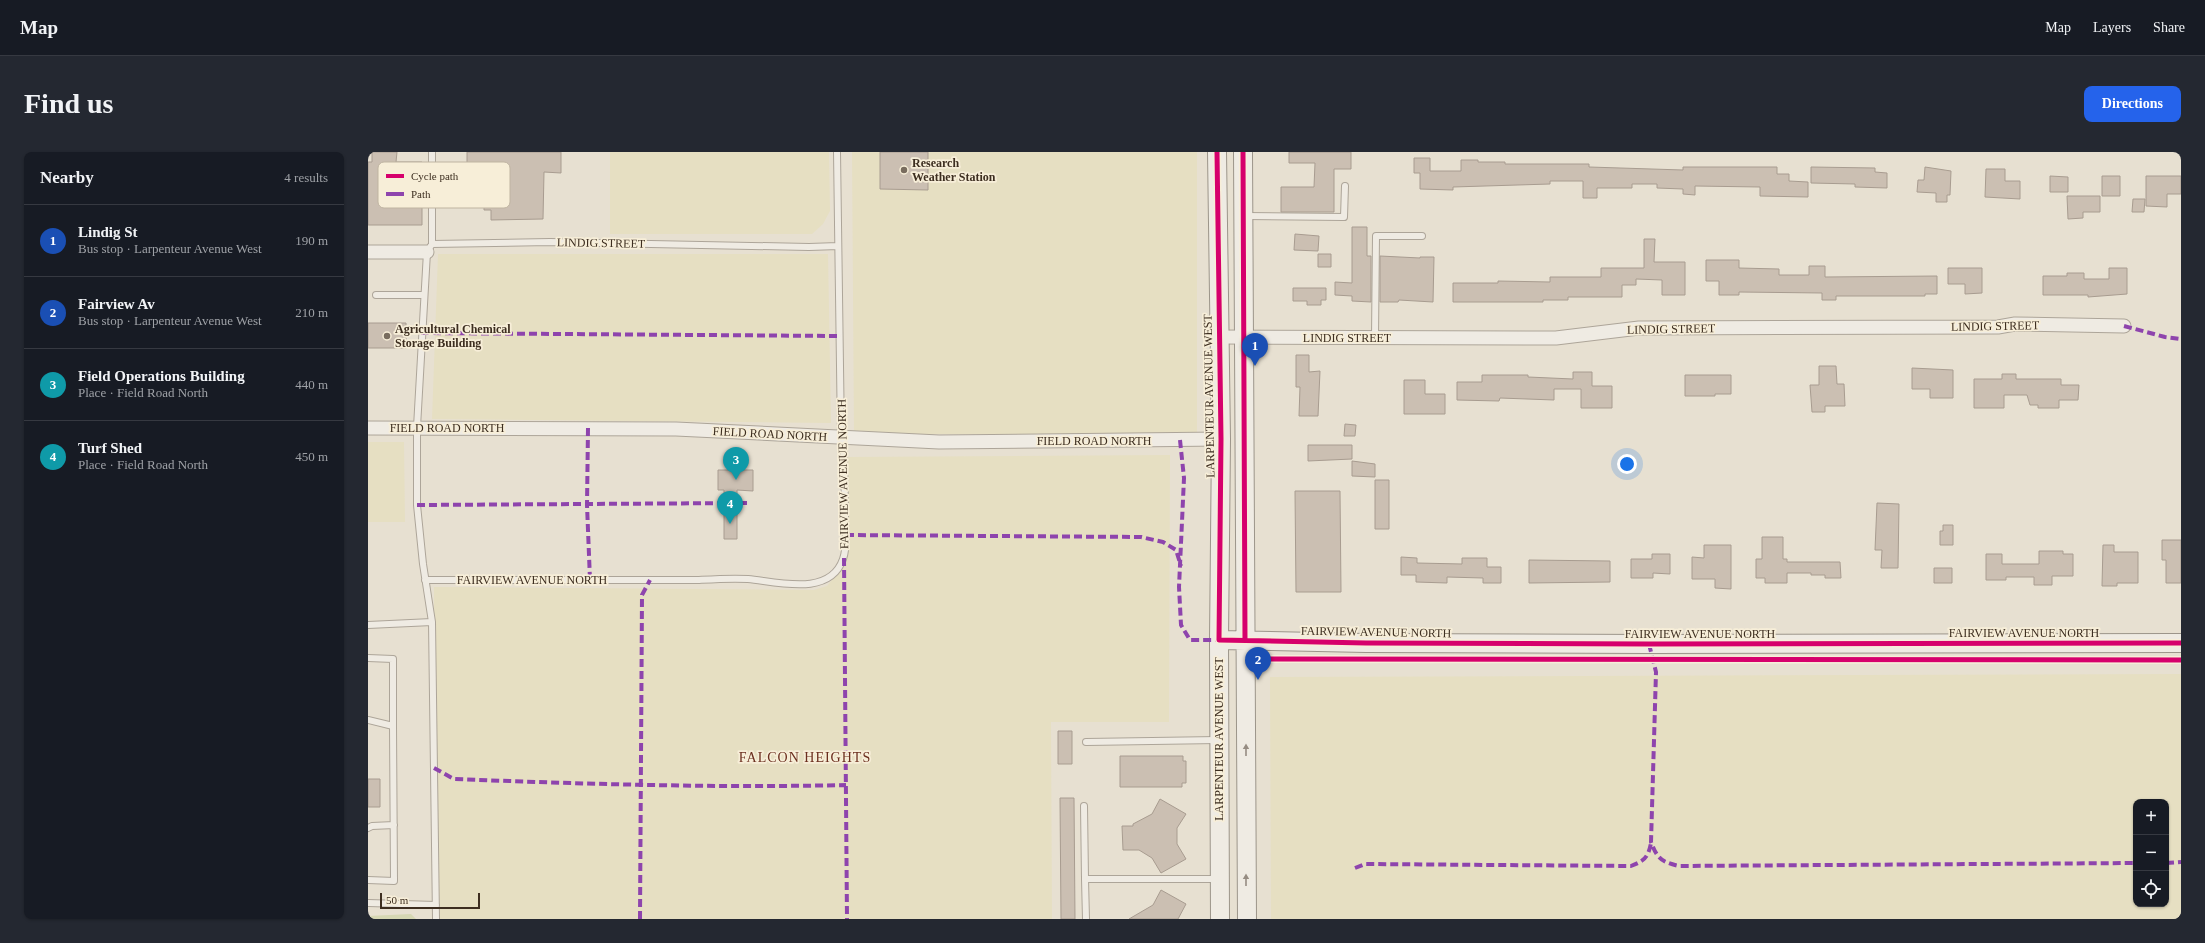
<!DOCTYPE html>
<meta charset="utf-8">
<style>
:root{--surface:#171b24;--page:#242831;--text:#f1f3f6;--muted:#9ea1a6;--line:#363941;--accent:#2563eb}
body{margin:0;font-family:Georgia,serif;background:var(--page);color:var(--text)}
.controls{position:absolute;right:12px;bottom:12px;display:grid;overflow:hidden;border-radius:8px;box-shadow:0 1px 3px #0004}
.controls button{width:36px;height:36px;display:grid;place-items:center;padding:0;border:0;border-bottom:1px solid var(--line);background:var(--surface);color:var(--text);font:20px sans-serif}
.scale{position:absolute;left:12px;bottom:10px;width:100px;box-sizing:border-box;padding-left:4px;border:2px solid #3d2e20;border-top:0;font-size:11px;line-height:14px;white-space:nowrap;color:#3d2e20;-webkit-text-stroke:3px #f7eed8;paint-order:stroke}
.you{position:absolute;left:1259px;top:312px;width:14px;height:14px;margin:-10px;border:3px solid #fff;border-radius:50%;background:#1a73e8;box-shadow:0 0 0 6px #1a73e833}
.badge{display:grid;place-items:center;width:26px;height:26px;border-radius:50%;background:var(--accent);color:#fff;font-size:13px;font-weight:700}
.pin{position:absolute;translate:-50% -33px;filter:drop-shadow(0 1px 2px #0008)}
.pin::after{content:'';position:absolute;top:21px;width:14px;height:12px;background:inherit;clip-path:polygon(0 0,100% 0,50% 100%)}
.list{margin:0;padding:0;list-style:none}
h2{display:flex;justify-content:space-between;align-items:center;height:52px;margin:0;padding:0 16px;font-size:17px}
h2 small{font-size:13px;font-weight:400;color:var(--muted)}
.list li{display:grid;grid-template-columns:26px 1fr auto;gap:12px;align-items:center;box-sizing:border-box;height:72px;padding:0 16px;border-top:1px solid var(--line)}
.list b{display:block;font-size:15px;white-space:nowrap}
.list p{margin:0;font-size:13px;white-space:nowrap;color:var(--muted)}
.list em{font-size:13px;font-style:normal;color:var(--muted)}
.icon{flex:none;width:22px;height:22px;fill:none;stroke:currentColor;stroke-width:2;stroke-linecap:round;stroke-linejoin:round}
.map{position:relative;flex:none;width:1813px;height:767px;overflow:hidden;border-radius:8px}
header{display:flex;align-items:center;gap:24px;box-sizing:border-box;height:56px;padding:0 20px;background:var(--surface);border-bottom:1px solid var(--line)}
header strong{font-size:19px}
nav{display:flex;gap:22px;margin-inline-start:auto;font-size:14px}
.intro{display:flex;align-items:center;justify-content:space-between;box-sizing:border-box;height:96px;padding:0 24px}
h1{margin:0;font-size:28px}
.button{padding:10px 18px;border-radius:8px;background:var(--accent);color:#fff;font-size:14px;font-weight:700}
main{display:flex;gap:24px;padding:0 24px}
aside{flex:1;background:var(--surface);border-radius:8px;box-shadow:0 1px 3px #0004}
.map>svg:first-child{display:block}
.farmland{fill:#e6dfc2;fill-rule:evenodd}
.green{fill:#d6d7b3}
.building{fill:#cbbfb2;stroke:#a89c90}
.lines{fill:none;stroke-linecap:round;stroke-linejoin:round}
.lane-casing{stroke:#ada599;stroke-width:8}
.street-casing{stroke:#ada599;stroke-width:15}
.secondary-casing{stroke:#9c958a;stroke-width:20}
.lane{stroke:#efebe3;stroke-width:6}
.street{stroke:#efebe3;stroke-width:13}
.secondary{stroke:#efebe3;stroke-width:18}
.quiet{stroke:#8e44ad;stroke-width:4;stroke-dasharray:8 4;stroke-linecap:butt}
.cycleway-casing{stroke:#f7eed8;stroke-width:8}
.cycleway{stroke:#d6006c;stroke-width:5}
.oneway{fill:#968c82}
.poi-dot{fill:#786c5e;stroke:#f7eed8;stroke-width:1.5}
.labels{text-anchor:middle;stroke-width:3.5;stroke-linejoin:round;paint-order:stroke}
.poi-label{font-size:12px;font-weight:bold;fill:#3d2e20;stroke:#f7eed8;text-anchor:start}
.street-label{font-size:12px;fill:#3d2e20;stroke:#f7eed8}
.quarter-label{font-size:14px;letter-spacing:1px;fill:#6b2e1e;stroke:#f7eed8}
.key{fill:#f7eed8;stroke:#bfb4a1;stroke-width:1}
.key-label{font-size:11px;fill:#3d2e20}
</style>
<header>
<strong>Map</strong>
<nav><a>Map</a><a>Layers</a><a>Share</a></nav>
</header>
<div class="intro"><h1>Find us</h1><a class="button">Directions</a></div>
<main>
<aside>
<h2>Nearby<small>4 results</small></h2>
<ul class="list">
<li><span class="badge" style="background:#1a4fb4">1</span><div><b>Lindig St</b><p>Bus stop · Larpenteur Avenue West</p></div><em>190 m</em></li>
<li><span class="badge" style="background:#1a4fb4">2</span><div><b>Fairview Av</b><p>Bus stop · Larpenteur Avenue West</p></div><em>210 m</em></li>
<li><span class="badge" style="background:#0f9aa8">3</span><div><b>Field Operations Building</b><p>Place · Field Road North</p></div><em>440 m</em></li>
<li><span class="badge" style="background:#0f9aa8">4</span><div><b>Turf Shed</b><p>Place · Field Road North</p></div><em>450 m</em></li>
</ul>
</aside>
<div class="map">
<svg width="1813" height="767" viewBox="0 0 1813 767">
<rect width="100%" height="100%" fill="#e7e0d1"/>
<!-- farmland -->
<path class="farmland" d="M 242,0 L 461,0 L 462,59 L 455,72 L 444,82 L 242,82 Z
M 484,0 L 829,0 L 829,282 L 486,282 Z
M 70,102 L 460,102 L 463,271 L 64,267 Z
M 0,290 L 36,290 L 37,370 L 0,370 Z
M 802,303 L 801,570 L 683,570 L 684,767 L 66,767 L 66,435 L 446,438 L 459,434 L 471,419 L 478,405 L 478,305 Z
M 1813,522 L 1813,767 L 903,767 L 902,525 ZM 1768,650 L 1798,650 L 1798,752 L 1768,752 Z"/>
<!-- green -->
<path class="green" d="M 43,762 L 48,767 L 0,767 L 0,764 Z"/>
<!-- building -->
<path class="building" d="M 4,0 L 29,0 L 28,10 L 54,10 L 54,73 L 0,73 L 0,10 L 4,10 Z
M 99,0 L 193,0 L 193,21 L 176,20 L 175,67 L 123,68 L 123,58 L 116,58 L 116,19 L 99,20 Z
M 512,0 L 560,0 L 560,38 L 512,37 Z
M 921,0 L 983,0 L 983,17 L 966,17 L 966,60 L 913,60 L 913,35 L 946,35 L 947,11 L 921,11 Z
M 1046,6 L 1062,6 L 1062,19 L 1093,19 L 1093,8 L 1110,8 L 1110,10 L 1137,10 L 1137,12 L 1221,12 L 1221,15 L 1315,18 L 1315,15 L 1409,15 L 1409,22 L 1421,22 L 1421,29 L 1440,30 L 1440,45 L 1392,44 L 1392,35 L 1327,34 L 1327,43 L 1315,42 L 1315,37 L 1289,36 L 1289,32 L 1264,32 L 1264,36 L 1229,36 L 1229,46 L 1215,46 L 1215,29 L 1182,29 L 1182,32 L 1085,35 L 1085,38 L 1052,37 L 1052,21 L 1046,21 Z
M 1443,15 L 1507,16 L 1507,20 L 1519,21 L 1519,36 L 1487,35 L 1487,32 L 1443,31 Z
M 1557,15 L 1583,19 L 1582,43 L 1579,43 L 1579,50 L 1568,50 L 1568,41 L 1549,40 L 1550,28 L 1556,28 Z
M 1618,17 L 1637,17 L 1637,29 L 1652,29 L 1652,47 L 1617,45 Z
M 1682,24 L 1700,25 L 1700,40 L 1682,40 Z
M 1734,24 L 1752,24 L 1752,44 L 1734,44 Z
M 1778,24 L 1813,24 L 1813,42 L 1799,42 L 1799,55 L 1778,54 Z
M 1699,44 L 1732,44 L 1732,60 L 1715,60 L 1715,66 L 1700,67 Z
M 1765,47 L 1777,47 L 1776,60 L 1764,60 Z
M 984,75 L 999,75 L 999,104 L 1003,104 L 1003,150 L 984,149 L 984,144 L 967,143 L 967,130 L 984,131 Z
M 927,82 L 951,84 L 950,99 L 926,98 Z
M 1276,87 L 1287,87 L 1286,110 L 1317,110 L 1317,143 L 1294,143 L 1294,128 L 1268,127 L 1268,133 L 1254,133 L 1254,145 L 1200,145 L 1200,148 L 1175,148 L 1175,150 L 1085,150 L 1085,131 L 1130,131 L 1130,129 L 1182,130 L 1182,125 L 1233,125 L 1233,116 L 1276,116 Z
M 950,102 L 963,102 L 963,115 L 950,115 Z
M 1012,104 L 1052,106 L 1052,105 L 1066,105 L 1065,150 L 1031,148 L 1030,150 L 1012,150 Z
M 1338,108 L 1371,108 L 1371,116 L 1411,117 L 1411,123 L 1441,123 L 1441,114 L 1457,114 L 1457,125 L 1569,124 L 1569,142 L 1557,142 L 1557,144 L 1468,144 L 1468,148 L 1454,148 L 1454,141 L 1371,140 L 1371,143 L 1351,143 L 1351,129 L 1338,129 Z
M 1580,116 L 1614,116 L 1614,141 L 1597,142 L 1597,132 L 1580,132 Z
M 1741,116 L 1759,116 L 1759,142 L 1720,145 L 1720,143 L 1675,143 L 1675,124 L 1699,124 L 1699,121 L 1716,121 L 1716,127 L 1741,127 Z
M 925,136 L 958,136 L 958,148 L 953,148 L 953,153 L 939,153 L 939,149 L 925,149 Z
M 0,171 L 38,171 L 38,196 L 0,196 Z
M 928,203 L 941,203 L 941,220 L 952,219 L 950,264 L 931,264 L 932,235 L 928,235 Z
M 1451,214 L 1468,214 L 1469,232 L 1476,232 L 1477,254 L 1457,254 L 1457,260 L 1444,260 L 1442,233 L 1451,233 Z
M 1544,216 L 1585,218 L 1585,246 L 1562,246 L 1562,237 L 1544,237 Z
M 1205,220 L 1224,220 L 1224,234 L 1244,234 L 1244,256 L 1213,256 L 1213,237 L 1186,237 L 1186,248 L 1132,246 L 1131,249 L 1089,248 L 1089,230 L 1114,230 L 1114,223 L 1160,223 L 1160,225 L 1205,227 Z
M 1634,222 L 1648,222 L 1648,227 L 1693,227 L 1693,233 L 1711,233 L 1710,248 L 1691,248 L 1691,256 L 1670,256 L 1670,253 L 1662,253 L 1659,243 L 1636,243 L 1636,256 L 1606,256 L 1606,227 L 1634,227 Z
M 1317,223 L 1363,223 L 1363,242 L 1347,242 L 1347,244 L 1317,244 Z
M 1036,228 L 1057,228 L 1057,242 L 1077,242 L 1077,262 L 1036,262 Z
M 977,272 L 988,273 L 987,284 L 976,284 Z
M 940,293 L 984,293 L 984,307 L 940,309 Z
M 984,309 L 1007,312 L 1007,325 L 984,324 Z
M 350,318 L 385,318 L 385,339 L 369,338 L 369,387 L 356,387 L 356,338 L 350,338 Z
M 1007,328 L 1021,328 L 1021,377 L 1007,377 Z
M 927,339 L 972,339 L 973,440 L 928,440 Z
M 1509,351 L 1531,352 L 1530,416 L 1513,416 L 1514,398 L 1507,398 Z
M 1575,373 L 1585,373 L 1585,393 L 1572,393 L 1572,379 L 1575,379 Z
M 1394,385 L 1415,385 L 1415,407 L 1419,407 L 1419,410 L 1472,410 L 1473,426 L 1457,426 L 1457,423 L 1443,423 L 1443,421 L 1419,421 L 1419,431 L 1397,431 L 1397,426 L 1388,426 L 1388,407 L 1394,407 Z
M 1794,388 L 1813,388 L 1813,431 L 1798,431 L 1798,408 L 1794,408 Z
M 1336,393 L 1363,393 L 1363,437 L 1347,436 L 1347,427 L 1324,427 L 1324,405 L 1336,406 Z
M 1735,393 L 1746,393 L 1746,400 L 1770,400 L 1770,431 L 1749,431 L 1749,434 L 1734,434 Z
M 1671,399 L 1695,399 L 1695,402 L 1705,402 L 1705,424 L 1684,424 L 1684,433 L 1666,433 L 1666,425 L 1638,425 L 1638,428 L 1618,428 L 1618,402 L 1634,402 L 1634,412 L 1671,412 Z
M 1284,402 L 1302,402 L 1302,422 L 1285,421 L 1285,426 L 1263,426 L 1263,407 L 1284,407 Z
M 1033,405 L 1049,406 L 1049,411 L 1094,412 L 1094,406 L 1119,406 L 1119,415 L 1133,415 L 1133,431 L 1115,431 L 1115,426 L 1079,425 L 1079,431 L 1048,430 L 1048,423 L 1033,423 Z
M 1161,408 L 1242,409 L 1242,430 L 1161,431 Z
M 1566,416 L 1584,416 L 1584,431 L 1566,431 Z
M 690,579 L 704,579 L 704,612 L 690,612 Z
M 752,604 L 815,604 L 815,609 L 818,609 L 818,631 L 814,631 L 814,635 L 752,635 Z
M 0,627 L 12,627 L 12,655 L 0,655 Z
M 692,646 L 706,646 L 707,767 L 693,767 Z
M 792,647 L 818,662 L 809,676 L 809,692 L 818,707 L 793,721 L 784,706 L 771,698 L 755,698 L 754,674 L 765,674 L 765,672 L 784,662 Z
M 793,738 L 818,752 L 810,767 L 761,767 L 785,753 Z"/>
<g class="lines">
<defs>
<path id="lane" d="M 877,64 L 976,65 L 977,34
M 64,92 L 64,0
M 8,143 L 56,143
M 1007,186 L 1008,84 L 1054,84
M 57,428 L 331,428 C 348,427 363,426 380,427 C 410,430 462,445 475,407 C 479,396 478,380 477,368 C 477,344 476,321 476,298 L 473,285 L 469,0
M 0,473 L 64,470
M 0,506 L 25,507 L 25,574
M 0,568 L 25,574 L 26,729 L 0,728
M 718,590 L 850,588
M 716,654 L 717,727
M 0,676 L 4,674 L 26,673
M 0,751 L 68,753
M 68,767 L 64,470 L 55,412 L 49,353 L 49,275 L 59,100 L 64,92 L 182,90 L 441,95 L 470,94
M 718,767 L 717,727 L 850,727"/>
<path id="street" d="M 0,100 L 59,100
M 850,185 L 1188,186 L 1271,176 L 1630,175 L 1647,172 L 1756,174
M 0,276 L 308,277 L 571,290 L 853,287"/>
<path id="secondary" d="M 849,0 L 853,287 L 851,488 L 852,767
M 875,0 L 879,767
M 851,488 L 998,491 L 1281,492 L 1813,491"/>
</defs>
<!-- lane casing -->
<use href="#lane" class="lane-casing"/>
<!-- street casing -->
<use href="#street" class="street-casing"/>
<!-- secondary casing -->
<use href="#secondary" class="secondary-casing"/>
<!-- lane -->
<use href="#lane" class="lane"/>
<!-- street -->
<use href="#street" class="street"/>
<!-- secondary -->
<use href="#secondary" class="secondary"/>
<!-- quiet -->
<path class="quiet" d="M 1756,174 L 1797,185 L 1813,187
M 53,181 L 473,184
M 220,276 L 219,353 L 222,428
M 812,288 L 816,326 L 811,435 L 813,473 L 822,488 L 851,488
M 49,353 L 379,351
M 478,383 L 773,385 L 795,390 L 808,398 L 813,414
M 476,406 L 479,767
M 1281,492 L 1288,520 L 1283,690 C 1289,706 1293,710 1311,714 L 1768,711
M 66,616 L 86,627 C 217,632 347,636 478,633
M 1798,711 L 1813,710
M 987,716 L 997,712 L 1263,714 C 1276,709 1280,706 1283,691
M 272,767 L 274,443 L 282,428"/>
<defs>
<path id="cycleway" d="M 849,0 L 853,287 L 851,488 L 998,491 L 1281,492 L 1813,491
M 875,0 L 877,487
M 897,507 L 1813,508"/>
</defs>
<!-- cycleway casing -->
<use href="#cycleway" class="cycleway-casing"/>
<!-- cycleway -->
<use href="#cycleway" class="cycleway"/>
</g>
<!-- one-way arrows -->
<defs><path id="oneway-solid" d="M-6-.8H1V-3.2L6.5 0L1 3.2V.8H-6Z"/></defs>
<g class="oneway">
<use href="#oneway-solid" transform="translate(878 598) rotate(-90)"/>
<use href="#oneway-solid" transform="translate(878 728) rotate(-90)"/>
</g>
<!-- markers -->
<g class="poi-dot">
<circle cx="536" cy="18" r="4"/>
<circle cx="19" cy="184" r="4"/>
</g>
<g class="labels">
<!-- poi labels -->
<g class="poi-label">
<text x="544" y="15">Research<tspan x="544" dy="14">Weather Station</tspan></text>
<text x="27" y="181">Agricultural Chemical<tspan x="27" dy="14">Storage Building</tspan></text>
</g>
<!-- street labels -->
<g class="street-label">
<text transform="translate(233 91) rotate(1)" y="4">LINDIG STREET</text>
<text transform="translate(1627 174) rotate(-1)" y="4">LINDIG STREET</text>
<text transform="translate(1303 177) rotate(-1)" y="4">LINDIG STREET</text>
<text x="979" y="190">LINDIG STREET</text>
<text transform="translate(841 244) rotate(-91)" y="4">LARPENTEUR AVENUE WEST</text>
<text x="79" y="280">FIELD ROAD NORTH</text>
<text transform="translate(402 282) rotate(3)" y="4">FIELD ROAD NORTH</text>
<text x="726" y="293">FIELD ROAD NORTH</text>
<text transform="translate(475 322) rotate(-91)" y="4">FAIRVIEW AVENUE NORTH</text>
<text x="164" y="432">FAIRVIEW AVENUE NORTH</text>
<text transform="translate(1008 480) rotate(1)" y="4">FAIRVIEW AVENUE NORTH</text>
<text x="1656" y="485">FAIRVIEW AVENUE NORTH</text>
<text x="1332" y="486">FAIRVIEW AVENUE NORTH</text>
<text transform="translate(851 587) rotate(-90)" y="4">LARPENTEUR AVENUE WEST</text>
</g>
<!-- quarter labels -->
<g class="quarter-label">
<text x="437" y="610">FALCON HEIGHTS</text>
</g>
</g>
<!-- legend -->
<rect x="10" y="10" width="132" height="46" rx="6" class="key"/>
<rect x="18" y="22" width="18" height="4" fill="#d6006c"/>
<rect x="18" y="40" width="18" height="4" fill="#8e44ad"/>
<g class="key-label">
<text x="43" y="28">Cycle path</text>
<text x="43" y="46">Path</text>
</g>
</svg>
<div class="controls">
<button>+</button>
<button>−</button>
<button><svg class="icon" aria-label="locate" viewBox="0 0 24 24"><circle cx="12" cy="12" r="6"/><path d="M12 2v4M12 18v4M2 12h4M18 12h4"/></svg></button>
</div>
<div class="scale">50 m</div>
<div class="you"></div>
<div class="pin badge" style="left:887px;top:214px;background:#1a4fb4">1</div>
<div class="pin badge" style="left:890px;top:528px;background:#1a4fb4">2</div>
<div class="pin badge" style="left:368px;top:328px;background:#0f9aa8">3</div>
<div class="pin badge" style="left:362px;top:372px;background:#0f9aa8">4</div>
</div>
</main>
